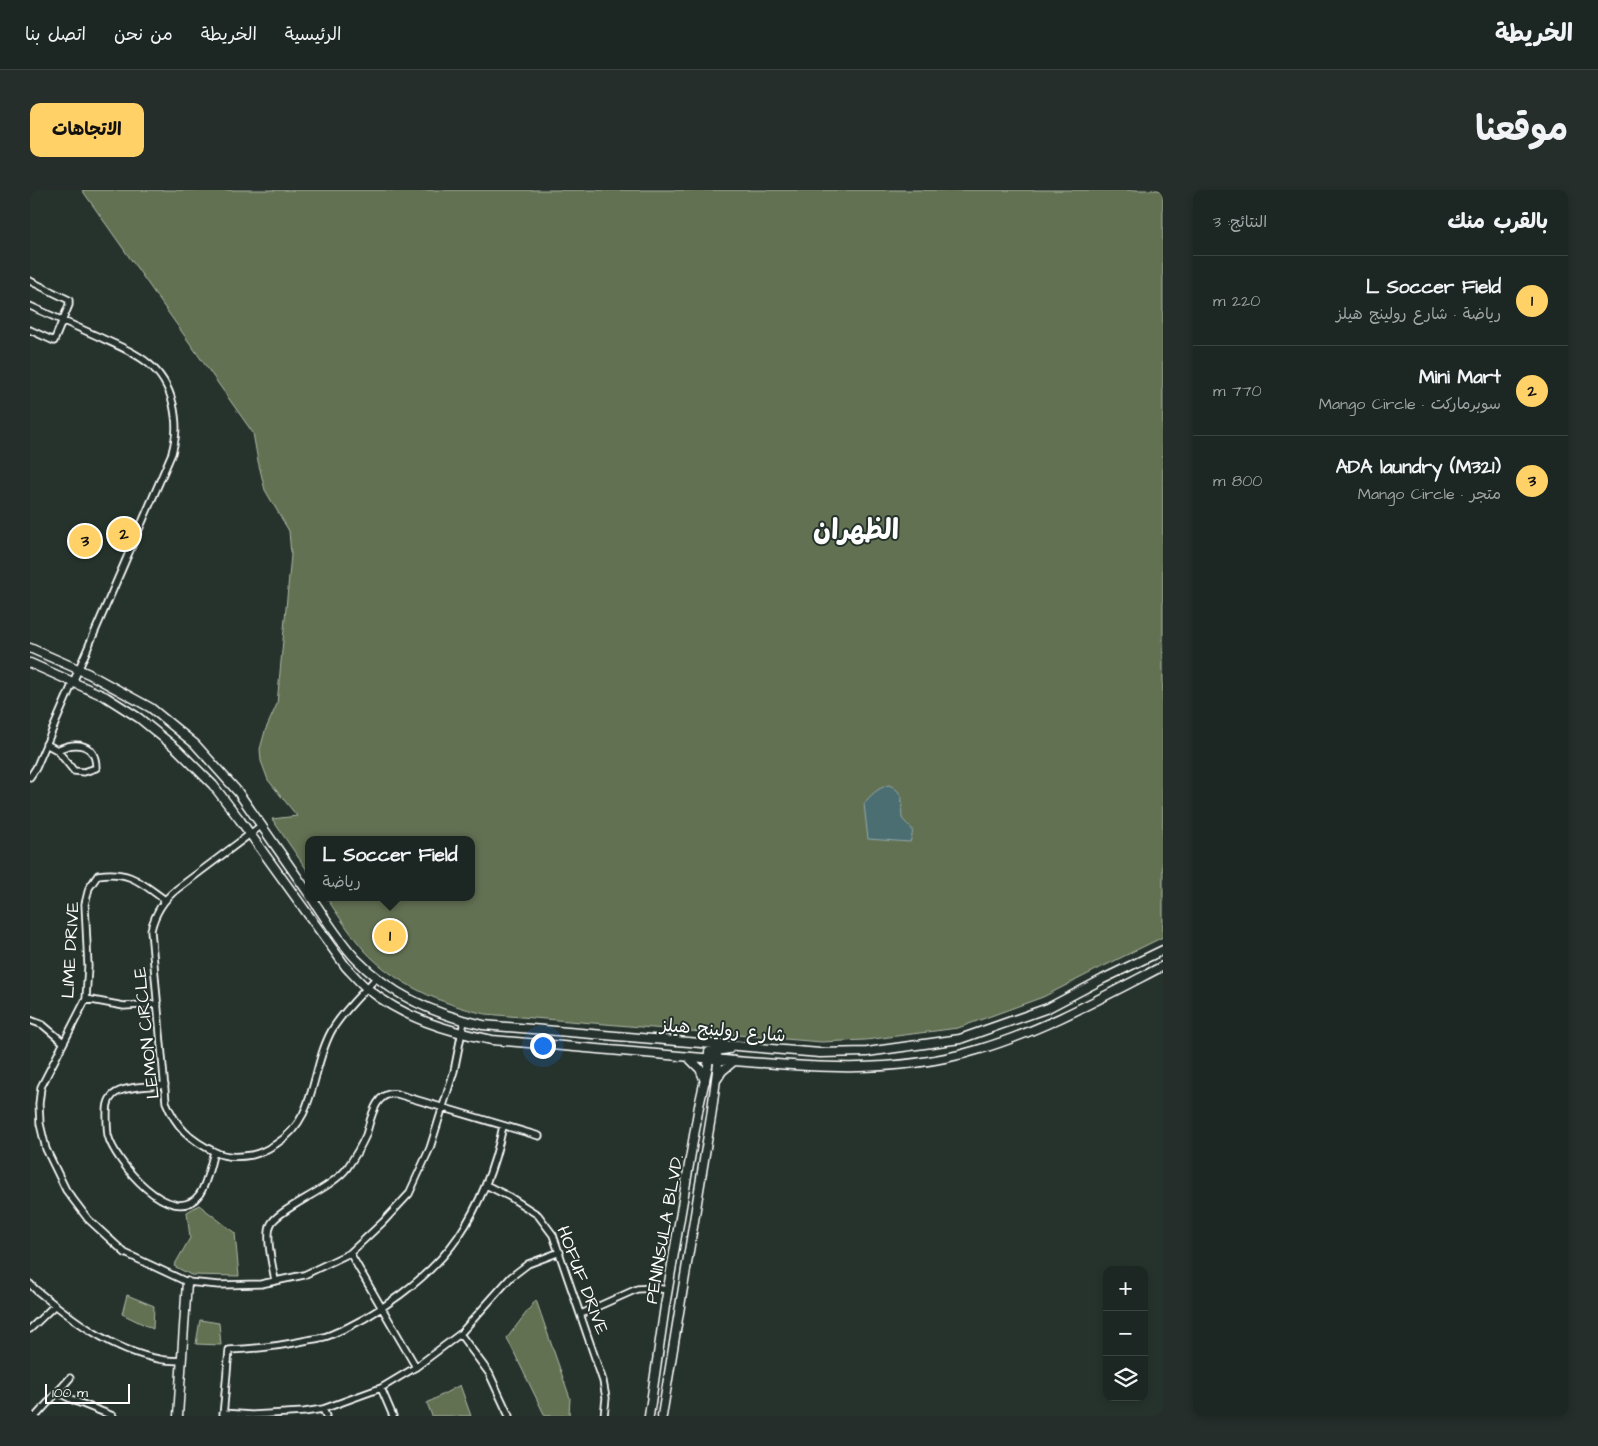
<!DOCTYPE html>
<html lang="ar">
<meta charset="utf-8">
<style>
:root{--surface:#1c2622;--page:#252e2a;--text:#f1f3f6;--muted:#a0a5a5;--line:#3a4340;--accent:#ffd166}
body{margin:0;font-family:"Architects Daughter","Playpen Sans Arabic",sans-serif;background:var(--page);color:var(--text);direction:rtl}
.controls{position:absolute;right:15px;bottom:15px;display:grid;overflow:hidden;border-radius:10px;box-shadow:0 2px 8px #0003}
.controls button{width:45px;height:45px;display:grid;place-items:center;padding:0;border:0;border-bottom:1px solid var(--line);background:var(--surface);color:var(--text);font:25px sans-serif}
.scale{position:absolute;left:15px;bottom:12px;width:85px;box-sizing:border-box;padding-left:5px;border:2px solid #fff;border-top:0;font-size:14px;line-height:18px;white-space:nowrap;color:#fff;-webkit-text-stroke:4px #26332d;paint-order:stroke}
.you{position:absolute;left:512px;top:855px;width:18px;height:18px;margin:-12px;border:4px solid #fff;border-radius:50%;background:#1a73e8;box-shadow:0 0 0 8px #1a73e833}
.badge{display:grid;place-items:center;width:32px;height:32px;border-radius:50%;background:var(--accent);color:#111;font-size:16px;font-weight:700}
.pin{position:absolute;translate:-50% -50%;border:2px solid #fff;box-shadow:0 1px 5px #0006}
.popup{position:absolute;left:275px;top:646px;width:170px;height:65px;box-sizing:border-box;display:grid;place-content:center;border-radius:10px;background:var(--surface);filter:drop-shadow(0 1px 4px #0005);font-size:16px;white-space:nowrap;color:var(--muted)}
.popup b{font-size:19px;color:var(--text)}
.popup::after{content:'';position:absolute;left:50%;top:100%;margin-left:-10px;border:10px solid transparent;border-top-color:var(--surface)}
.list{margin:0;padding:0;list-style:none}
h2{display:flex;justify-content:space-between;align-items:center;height:65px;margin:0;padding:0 20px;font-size:21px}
h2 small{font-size:16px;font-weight:400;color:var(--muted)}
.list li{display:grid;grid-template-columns:32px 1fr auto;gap:15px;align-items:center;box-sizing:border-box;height:90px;padding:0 20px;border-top:1px solid var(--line)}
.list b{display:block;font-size:19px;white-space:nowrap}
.list p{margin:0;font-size:16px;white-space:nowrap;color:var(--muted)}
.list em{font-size:16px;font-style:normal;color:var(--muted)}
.icon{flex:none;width:28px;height:28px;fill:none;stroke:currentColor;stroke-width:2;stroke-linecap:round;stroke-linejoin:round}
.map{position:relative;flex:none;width:1133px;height:1226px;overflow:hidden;direction:ltr;border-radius:10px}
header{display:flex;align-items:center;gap:30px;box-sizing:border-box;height:70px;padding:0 25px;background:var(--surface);border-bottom:1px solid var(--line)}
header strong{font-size:24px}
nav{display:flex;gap:28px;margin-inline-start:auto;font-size:18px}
.intro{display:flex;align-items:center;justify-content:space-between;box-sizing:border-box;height:120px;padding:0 30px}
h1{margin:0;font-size:35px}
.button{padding:12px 22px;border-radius:10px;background:var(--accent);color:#111;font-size:18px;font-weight:700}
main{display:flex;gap:30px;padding:0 30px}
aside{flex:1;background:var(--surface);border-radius:10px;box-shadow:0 2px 8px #0003}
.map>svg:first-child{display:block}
.green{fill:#637152;stroke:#b1b8a8}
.water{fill:#4b6e72;stroke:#93a8aa}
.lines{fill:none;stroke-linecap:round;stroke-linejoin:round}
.minor-casing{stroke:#fff;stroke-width:9}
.secondary-casing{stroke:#fff;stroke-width:11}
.minor{stroke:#26332d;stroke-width:5.5}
.secondary{stroke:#26332d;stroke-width:8}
.labels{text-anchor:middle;stroke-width:4;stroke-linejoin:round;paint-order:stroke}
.street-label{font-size:18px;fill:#fff;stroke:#26332d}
.town-label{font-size:28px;font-weight:bold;fill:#fff;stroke:#26332d}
</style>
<header>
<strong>الخريطة</strong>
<nav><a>الرئيسية</a><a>الخريطة</a><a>من نحن</a><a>اتصل بنا</a></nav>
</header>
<div class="intro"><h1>موقعنا</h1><a class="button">الاتجاهات</a></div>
<main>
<aside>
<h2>بالقرب منك<small>النتائج: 3</small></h2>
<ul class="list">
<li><span class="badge">1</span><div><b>L Soccer Field</b><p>رياضة · شارع رولينج هيلز</p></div><em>220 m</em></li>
<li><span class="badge">2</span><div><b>Mini Mart</b><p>سوبرماركت · Mango Circle</p></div><em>770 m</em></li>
<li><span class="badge">3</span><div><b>ADA laundry (M321)</b><p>متجر · Mango Circle</p></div><em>800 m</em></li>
</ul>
</aside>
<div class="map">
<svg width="1133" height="1226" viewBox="0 0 1133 1226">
<rect width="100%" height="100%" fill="#26332d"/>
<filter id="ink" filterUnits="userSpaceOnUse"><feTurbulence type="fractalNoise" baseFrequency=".02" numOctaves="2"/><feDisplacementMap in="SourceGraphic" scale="10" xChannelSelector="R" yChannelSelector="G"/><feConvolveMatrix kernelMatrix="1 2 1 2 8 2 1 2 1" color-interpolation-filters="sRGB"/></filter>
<g filter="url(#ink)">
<!-- green -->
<path class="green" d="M 52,0 L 1133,0 L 1133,747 L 1068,779 L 1013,807 L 928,838 L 836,850 L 791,852 L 455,824 C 411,814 365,794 334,760 C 320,744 308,725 296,707 L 441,707 L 441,650 L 279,650 L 279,683 L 242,629 L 267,626 L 238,590 L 231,571 L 230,559 L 235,541 L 247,514 L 261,365 L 259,341 L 235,300 L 228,271 L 223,243 Z
M 169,1015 L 205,1043 L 209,1086 L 161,1085 L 144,1076 L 160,1048 L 157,1022 Z
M 97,1105 L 124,1116 L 123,1139 L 92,1124 Z
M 506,1110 L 540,1208 L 539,1226 L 515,1226 L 477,1148 Z
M 170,1130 L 189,1133 L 191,1155 L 166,1154 Z
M 430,1195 L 441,1226 L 402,1226 L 397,1213 Z"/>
<!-- water -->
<path class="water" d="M 859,595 C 877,603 870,615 872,628 C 880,640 886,635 880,652 L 838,649 L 834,614 C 840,605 848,598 859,595 Z"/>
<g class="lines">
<defs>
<path id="minor" d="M 0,91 L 39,110 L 39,115 L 24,151 L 0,140
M 0,116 C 22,126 45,136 67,146 C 102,162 133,172 143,214 C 147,233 147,244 142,263 L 6,578 L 0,587
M 16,554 L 27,560 L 44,581 L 54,582 L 66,578 C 66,553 46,551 27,560
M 232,635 L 147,699 C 133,710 125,723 121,740 L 136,912 C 146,937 160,950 185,962 C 196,968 210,967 222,965 C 232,963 238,959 246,954 C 288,928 280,879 302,840 C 313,821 332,804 346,788
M 135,710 C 111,693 100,680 68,685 L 59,698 L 55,714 L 58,776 L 56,809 L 11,897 L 9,914 L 10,934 L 16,959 L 36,1000 L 58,1029 L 95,1063 L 157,1092 L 189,1095 L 231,1094 L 274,1085 L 320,1063 L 353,1032 L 379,1004 L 400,958 L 424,881 L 434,831
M 56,809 L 94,816 L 128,814
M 0,830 L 13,835 L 33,852
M 135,895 C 122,896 92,896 83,905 C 77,911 77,918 77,926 C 77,932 77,939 78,945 C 84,971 142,1040 169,1005 C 177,994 180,975 184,962
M 456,995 L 480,1007 L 508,1025 L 523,1045 L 573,1191 L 576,1208 L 574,1226
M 320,1063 L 386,1177
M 245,1091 C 243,1077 235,1047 241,1034 C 248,1019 303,998 317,978 C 324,968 331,956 336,945 C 341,929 345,900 367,904 L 509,946
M 0,1094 L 6,1100 C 42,1129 81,1160 129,1169 C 136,1171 144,1170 152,1171
M 551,1124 L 607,1099 L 624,1098 L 638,1100
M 0,1139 L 25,1115
M 430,1144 L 459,1183 L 479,1226
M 351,1198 L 363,1226
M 27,1202 L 45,1211 L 83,1226
M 293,1219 L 296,1226
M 193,1223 L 222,1225 L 274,1222 L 293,1219 L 351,1198 L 386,1177 L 430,1144 L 481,1087 L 498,1074 L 530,1062
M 6,1226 L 40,1188
M 193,1226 L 199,1160 C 225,1159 251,1156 278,1150 C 285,1149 293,1148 300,1145 C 344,1128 401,1087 428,1047 C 451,1013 465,975 473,936"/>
<path id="secondary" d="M 0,458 L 59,484 L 121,518 L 165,554 L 208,602 L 279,704
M 0,473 L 76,507 L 109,528 L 147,559 L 183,595 L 210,630 L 316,777 C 323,784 330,793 338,799 C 373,828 418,841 462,850 C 532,856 603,862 673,868 C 764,876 858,887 947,860 C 1012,841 1073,807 1133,776
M 281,707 C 295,728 309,751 326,769 C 360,804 406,825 453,835 L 790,863 L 837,862 L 930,849 L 1018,818 L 1073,789 L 1133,760
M 658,867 L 670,879 L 675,891
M 687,889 L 692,881 L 704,871
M 148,1226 L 157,1092
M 619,1226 L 635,1116 L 669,916 L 678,876 L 679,862 L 699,859
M 632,1226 L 681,927 L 688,874 L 687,865"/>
</defs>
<!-- minor casing -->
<use href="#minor" class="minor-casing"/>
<!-- secondary casing -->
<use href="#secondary" class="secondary-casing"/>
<!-- minor -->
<use href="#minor" class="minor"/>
<!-- secondary -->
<use href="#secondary" class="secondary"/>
</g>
</g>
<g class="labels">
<!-- street labels -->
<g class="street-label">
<text transform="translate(40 760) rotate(-87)" y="6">LIME DRIVE</text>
<text transform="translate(693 840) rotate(5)" y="6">شارع رولينج هيلز</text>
<text transform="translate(116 843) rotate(-96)" y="6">LEMON CIRCLE</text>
<text transform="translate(634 1039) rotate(-80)" y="6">PENINSULA BLVD.</text>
<text transform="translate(553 1090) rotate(69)" y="6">HOFUF DRIVE</text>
</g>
<!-- town labels -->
<g class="town-label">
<text x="826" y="349">الظهران</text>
</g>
</g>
</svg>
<div class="controls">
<button>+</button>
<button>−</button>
<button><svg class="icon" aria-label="layers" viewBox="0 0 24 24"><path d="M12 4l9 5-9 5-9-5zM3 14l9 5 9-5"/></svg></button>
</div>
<div class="scale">100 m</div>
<div class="you"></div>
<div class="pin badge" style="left:360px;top:746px">1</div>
<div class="popup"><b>L Soccer Field</b>رياضة</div>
<div class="pin badge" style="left:94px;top:344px">2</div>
<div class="pin badge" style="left:55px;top:351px">3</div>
</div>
</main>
